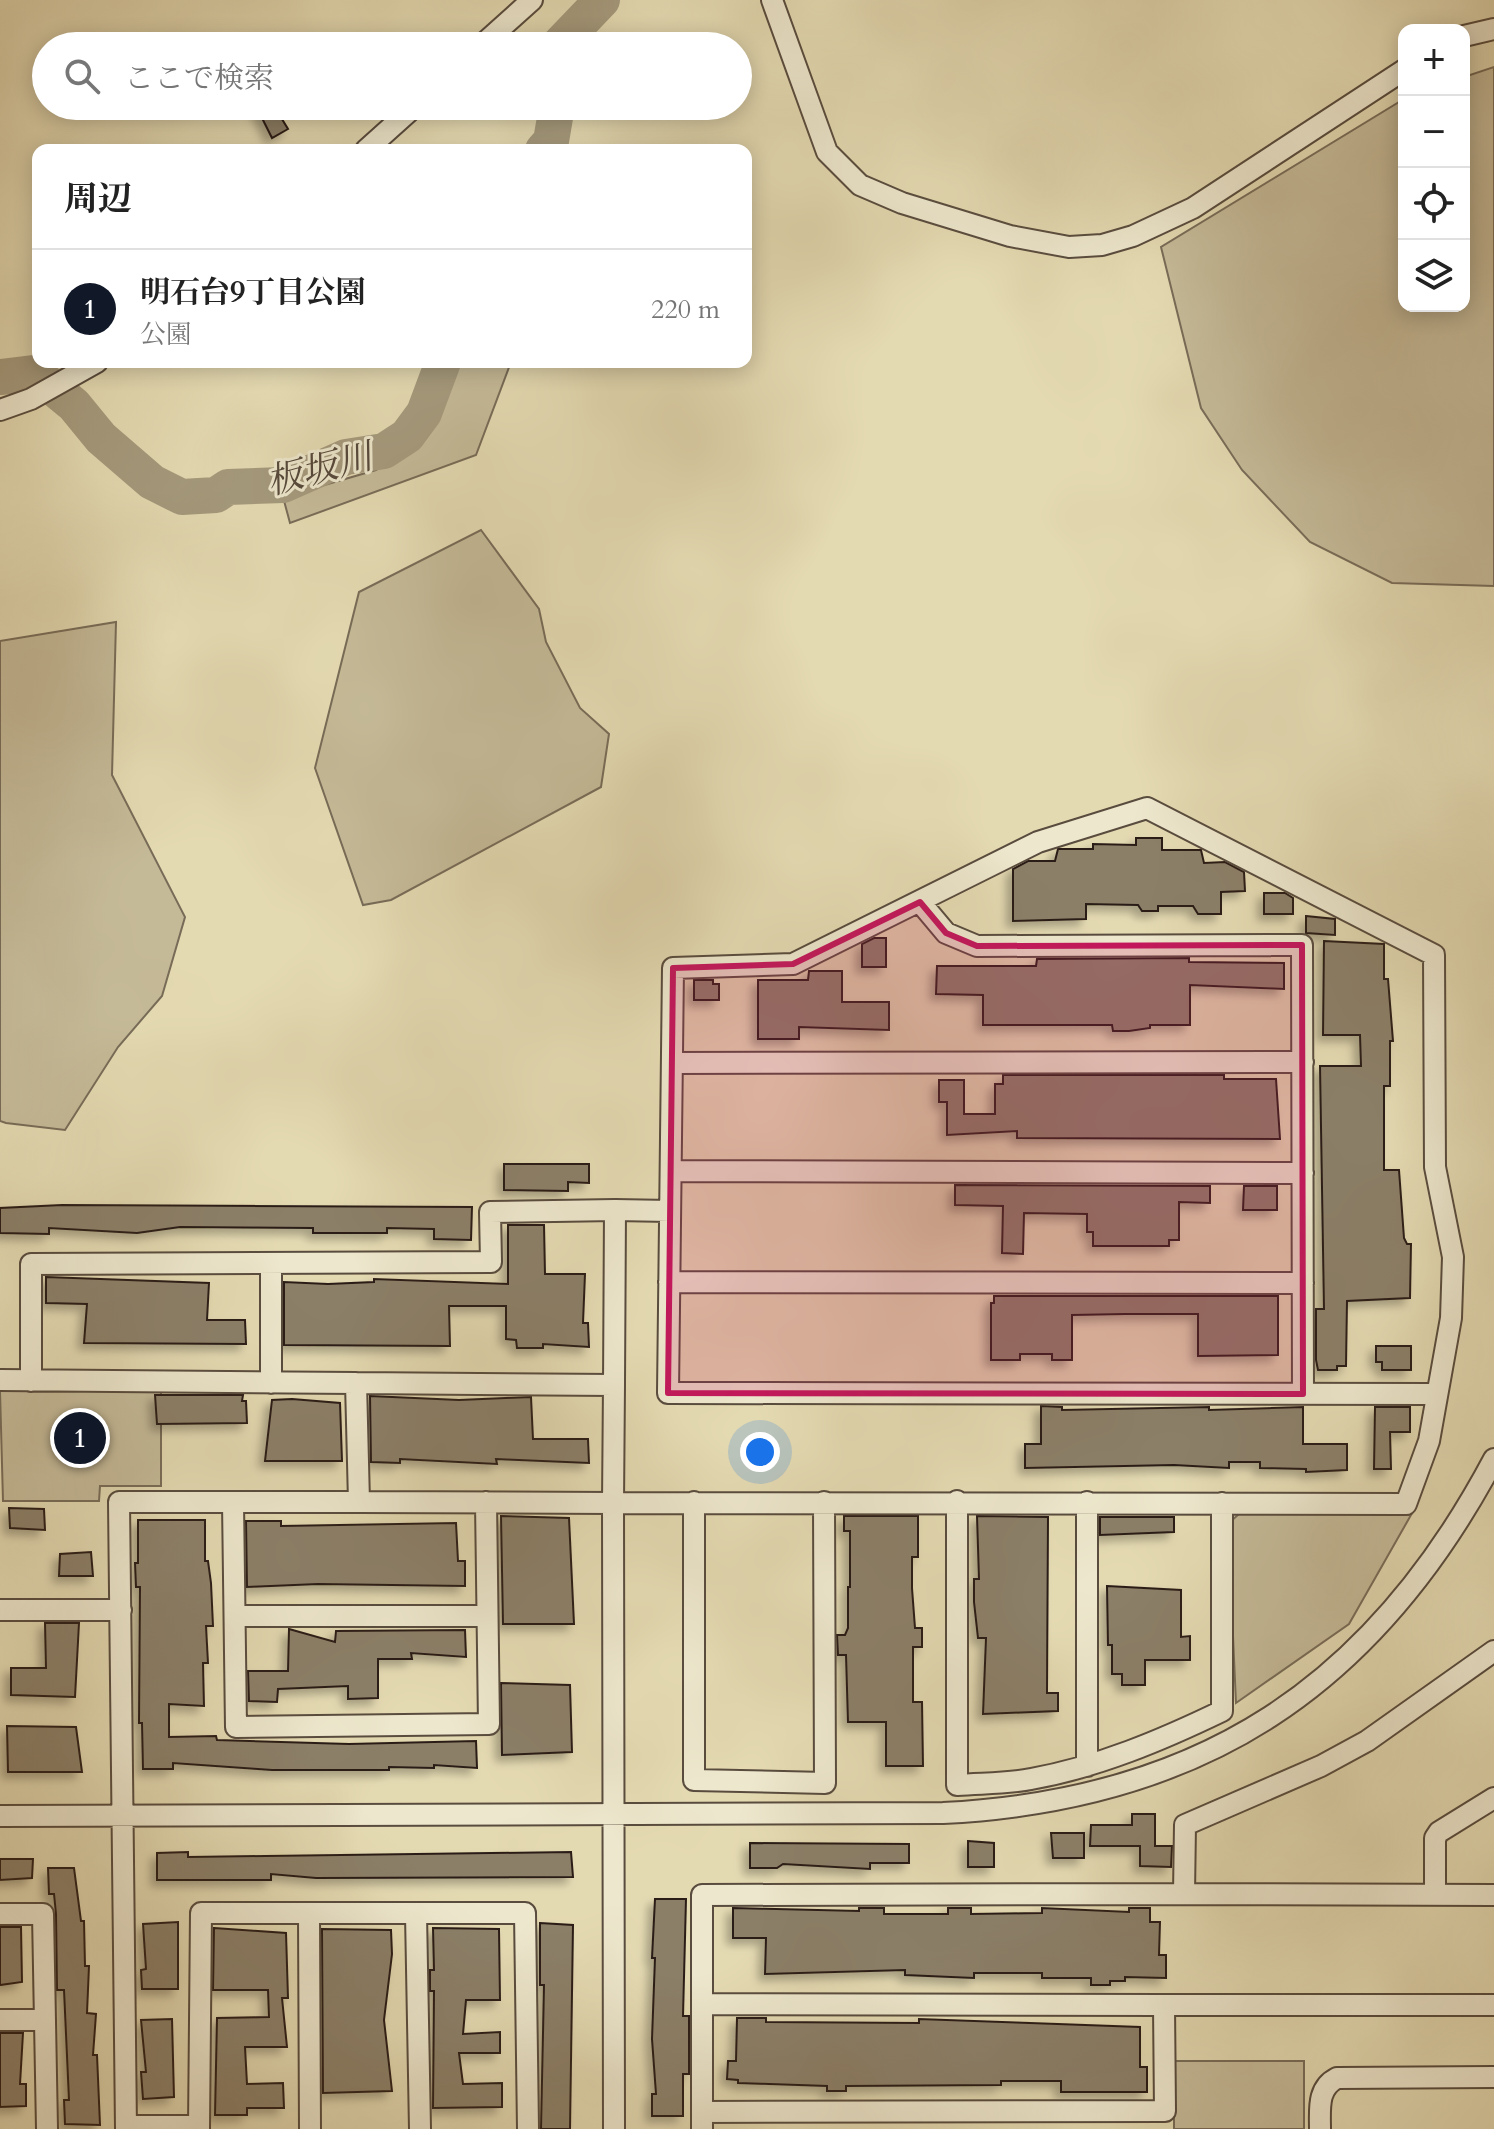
<!DOCTYPE html>
<html lang="ja">
<meta charset="utf-8">
<style>
:root{--surface:#fff;--page:#f2f2f2;--text:#222;--muted:#767676;--line:#e0e0e0;--accent:#111827}
body{margin:0;font-family:Cardo,"Noto Serif JP",serif;background:var(--page);color:var(--text)}
.controls{position:absolute;right:24px;top:24px;display:grid;overflow:hidden;border-radius:16px;box-shadow:0 4px 20px #0003}
.controls button{width:72px;height:72px;display:grid;place-items:center;padding:0;border:0;border-bottom:2px solid var(--line);background:var(--surface);color:var(--text);font:40px sans-serif}
.you{position:absolute;left:760px;top:1452px;width:28px;height:28px;margin:-20px;border:6px solid #fff;border-radius:50%;background:#1a73e8;box-shadow:0 0 0 12px #1a73e833}
.badge{display:grid;place-items:center;width:52px;height:52px;border-radius:50%;background:var(--accent);color:#fff;font-size:26px;font-weight:700}
.pin{position:absolute;translate:-50% -50%;border:4px solid #fff;box-shadow:0 2px 8px #0006}
.list{margin:0;padding:0;list-style:none}
h2{display:flex;justify-content:space-between;align-items:center;height:104px;margin:0;padding:0 32px;font-size:34px}
h2 small{font-size:26px;font-weight:400;color:var(--muted)}
.list li{display:grid;grid-template-columns:52px 1fr auto;gap:24px;align-items:center;box-sizing:border-box;height:120px;padding:0 32px;border-top:2px solid var(--line)}
.list b{display:block;font-size:30px;white-space:nowrap}
.list p{margin:0;font-size:26px;white-space:nowrap;color:var(--muted)}
.list em{font-size:26px;font-style:normal;color:var(--muted)}
.icon{flex:none;width:44px;height:44px;fill:none;stroke:currentColor;stroke-width:2;stroke-linecap:round;stroke-linejoin:round}
.map{position:relative;flex:none;width:1494px;height:2129px;overflow:hidden}
.search{position:absolute;background:var(--surface);box-shadow:0 4px 20px #0003;left:32px;top:32px;width:720px;height:88px;display:flex;align-items:center;gap:20px;box-sizing:border-box;padding:0 28px;border-radius:44px;color:var(--muted);font-size:30px}
.panel{position:absolute;background:var(--surface);box-shadow:0 4px 20px #0003;left:32px;top:144px;width:720px;height:224px;border-radius:16px}
.map>svg:first-child{display:block}
.green{fill:#c5ba98;stroke:#786c58;stroke-width:2}
.lines{fill:none;stroke-linecap:round;stroke-linejoin:round}
.river{stroke:#a59a7d;stroke-width:36}
.building{fill:#8b7f68;stroke:#2b1d17;stroke-width:2;filter:url(#shadow)}
.minor-casing{stroke:#594c3e;stroke-width:24}
.minor{stroke:#ede7cd;stroke-width:20}
.marked{fill:#c2185b;fill-opacity:0.2;stroke:#c2185b;stroke-width:6;stroke-linejoin:round}
.labels{text-anchor:middle;stroke-width:6;stroke-linejoin:round;paint-order:stroke}
.water-label{font-size:36px;font-style:italic;fill:#56493b;stroke:#ede7cd}
</style>
<div class="map">
<svg width="1494" height="2129" viewBox="0 0 1494 2129">
<defs>
<filter id="shadow"><feDropShadow dx="-6" dy="6" stdDeviation="4" flood-color="#0004"/></filter>
</defs>
<rect width="100%" height="100%" fill="#e4dab2"/>
<filter id="stains"><feTurbulence type="fractalNoise" baseFrequency=".0025" numOctaves="4"/><feColorMatrix values="0 0 0 0 .2 0 0 0 0 .09 0 0 0 0 .02 0 0 0 .5 -.17"/></filter>
<radialGradient id="worn" r=".72"><stop offset=".6" stop-color="#630" stop-opacity="0"/><stop offset="1" stop-color="#630" stop-opacity=".3"/></radialGradient>
<!-- green -->
<path class="green" d="M 1494,67 L 1494,586 L 1392,583 L 1310,542 L 1242,470 L 1201,408 L 1161,247 L 1404,99 L 1404,306 L 1464,306 L 1464,77 Z
M 449,362 L 511,362 L 476,455 L 290,523 L 283,497 L 376,470 L 425,438 Z
M 481,530 L 539,609 L 546,642 L 580,708 L 609,734 L 601,787 L 391,900 L 363,905 L 315,768 L 359,592 Z
M 116,622 L 112,775 L 185,917 L 162,996 L 118,1047 L 65,1130 L 6,1123 L 0,1121 L 0,641 Z
M 161,1390 L 161,1486 L 100,1486 L 99,1501 L 3,1501 L 0,1391 Z
M 1241,1512 L 1411,1515 L 1349,1624 L 1236,1703 L 1228,1524 Z
M 1174,2061 L 1304,2061 L 1304,2129 L 1174,2129 Z"/>
<g class="lines">
<!-- river -->
<path class="river" d="M 558,46 L 602,0
M 543,150 L 551,141 L 557,106
M 0,377 L 35,373 L 74,405 L 101,438 L 152,482 L 182,497 L 216,495 L 228,487 L 283,485 L 346,457 L 384,451 L 407,436 L 424,413 L 443,362"/>
</g>
<!-- building -->
<path class="building" d="M 256,106 L 274,106 L 288,129 L 272,138 Z
M 1136,838 L 1162,838 L 1162,850 L 1201,850 L 1204,863 L 1225,862 L 1244,872 L 1245,891 L 1221,892 L 1221,914 L 1198,914 L 1193,906 L 1158,906 L 1158,911 L 1142,911 L 1138,905 L 1086,904 L 1086,919 L 1013,921 L 1013,869 L 1028,861 L 1055,861 L 1058,849 L 1093,849 L 1093,844 L 1136,845 Z
M 1264,893 L 1285,893 L 1293,898 L 1293,914 L 1264,914 Z
M 1306,916 L 1335,919 L 1335,935 L 1306,933 Z
M 874,938 L 886,938 L 886,967 L 862,967 L 862,944 Z
M 1324,941 L 1384,944 L 1384,979 L 1388,979 L 1393,1041 L 1390,1041 L 1390,1086 L 1384,1086 L 1384,1170 L 1399,1170 L 1404,1238 L 1407,1244 L 1411,1244 L 1410,1298 L 1347,1301 L 1346,1366 L 1337,1366 L 1337,1370 L 1318,1370 L 1316,1360 L 1316,1309 L 1324,1309 L 1320,1066 L 1361,1066 L 1360,1035 L 1323,1035 Z
M 1189,958 L 1189,962 L 1284,963 L 1284,989 L 1190,985 L 1190,1025 L 1150,1025 L 1150,1028 L 1129,1031 L 1113,1031 L 1112,1025 L 983,1025 L 983,995 L 936,994 L 937,966 L 1036,966 L 1037,959 Z
M 809,971 L 842,971 L 842,1002 L 889,1002 L 889,1030 L 799,1027 L 799,1039 L 758,1039 L 758,980 L 808,980 Z
M 694,980 L 713,980 L 713,984 L 719,984 L 719,1000 L 694,1000 Z
M 1003,1075 L 1224,1075 L 1224,1079 L 1276,1079 L 1280,1139 L 1017,1138 L 1017,1131 L 947,1135 L 947,1102 L 939,1102 L 939,1080 L 964,1080 L 964,1114 L 995,1114 L 995,1084 L 1003,1084 Z
M 504,1164 L 589,1164 L 589,1183 L 568,1182 L 568,1191 L 504,1190 Z
M 955,1185 L 1210,1186 L 1210,1203 L 1179,1202 L 1179,1240 L 1169,1240 L 1169,1246 L 1093,1246 L 1093,1232 L 1087,1232 L 1087,1214 L 1024,1213 L 1023,1254 L 1002,1253 L 1003,1206 L 955,1205 Z
M 1244,1186 L 1277,1186 L 1277,1210 L 1243,1210 Z
M 62,1205 L 472,1207 L 471,1240 L 434,1239 L 434,1229 L 387,1228 L 387,1233 L 313,1233 L 313,1228 L 180,1227 L 137,1233 L 49,1228 L 49,1234 L 0,1233 L 0,1208 Z
M 508,1225 L 544,1225 L 545,1274 L 585,1274 L 583,1323 L 588,1323 L 589,1347 L 543,1344 L 543,1348 L 517,1348 L 516,1340 L 506,1339 L 506,1306 L 449,1306 L 450,1346 L 284,1345 L 284,1282 L 328,1284 L 374,1282 L 374,1279 L 508,1284 Z
M 46,1277 L 209,1283 L 207,1320 L 245,1320 L 246,1344 L 84,1343 L 87,1304 L 46,1303 Z
M 994,1296 L 1278,1296 L 1278,1355 L 1198,1356 L 1198,1314 L 1125,1314 L 1072,1315 L 1072,1360 L 1052,1360 L 1052,1354 L 1020,1354 L 1020,1360 L 991,1360 L 991,1303 L 994,1303 Z
M 1376,1346 L 1411,1346 L 1411,1370 L 1382,1370 L 1382,1362 L 1376,1362 Z
M 155,1395 L 243,1395 L 242,1401 L 246,1401 L 247,1423 L 157,1424 Z
M 370,1396 L 459,1400 L 531,1397 L 533,1439 L 588,1439 L 589,1463 L 496,1459 L 497,1464 L 400,1459 L 400,1463 L 371,1462 Z
M 292,1399 L 340,1403 L 342,1461 L 265,1461 L 272,1400 Z
M 1041,1406 L 1062,1407 L 1062,1410 L 1209,1407 L 1209,1410 L 1303,1407 L 1303,1444 L 1347,1444 L 1347,1470 L 1306,1472 L 1306,1469 L 1260,1468 L 1260,1462 L 1229,1462 L 1229,1468 L 1174,1465 L 1025,1468 L 1025,1444 L 1041,1444 Z
M 1375,1407 L 1410,1407 L 1410,1432 L 1390,1432 L 1391,1469 L 1374,1469 Z
M 9,1508 L 44,1509 L 45,1530 L 10,1528 Z
M 501,1516 L 569,1518 L 574,1624 L 503,1624 Z
M 844,1516 L 918,1516 L 918,1557 L 912,1557 L 912,1588 L 915,1628 L 922,1628 L 922,1647 L 913,1647 L 913,1702 L 922,1702 L 923,1766 L 886,1766 L 886,1722 L 848,1722 L 846,1655 L 838,1655 L 837,1635 L 845,1635 L 848,1628 L 848,1587 L 850,1587 L 850,1531 L 844,1531 Z
M 977,1516 L 1048,1517 L 1047,1693 L 1058,1693 L 1058,1711 L 983,1714 L 986,1638 L 978,1638 L 974,1602 L 974,1579 L 979,1579 Z
M 1100,1517 L 1174,1517 L 1174,1532 L 1100,1535 Z
M 138,1520 L 205,1520 L 205,1561 L 208,1561 L 211,1583 L 213,1626 L 206,1626 L 208,1663 L 203,1663 L 204,1706 L 169,1704 L 169,1737 L 216,1736 L 217,1740 L 349,1744 L 476,1741 L 477,1768 L 434,1765 L 434,1768 L 389,1767 L 389,1770 L 272,1770 L 173,1763 L 173,1769 L 143,1769 L 142,1723 L 139,1723 L 140,1587 L 136,1587 L 135,1563 L 138,1563 Z
M 246,1521 L 281,1521 L 281,1526 L 456,1523 L 458,1561 L 465,1561 L 465,1586 L 318,1584 L 247,1587 Z
M 91,1552 L 93,1576 L 59,1576 L 60,1554 Z
M 1107,1586 L 1181,1590 L 1181,1637 L 1190,1636 L 1190,1660 L 1145,1660 L 1145,1685 L 1122,1685 L 1122,1674 L 1112,1674 L 1112,1645 L 1108,1645 Z
M 45,1623 L 79,1623 L 75,1697 L 11,1695 L 11,1668 L 46,1668 Z
M 289,1629 L 335,1642 L 336,1631 L 465,1630 L 466,1657 L 411,1653 L 412,1659 L 378,1659 L 378,1698 L 348,1699 L 348,1686 L 278,1689 L 277,1702 L 249,1701 L 248,1671 L 288,1671 Z
M 501,1683 L 570,1685 L 572,1752 L 502,1755 Z
M 7,1726 L 76,1727 L 82,1772 L 8,1772 Z
M 1132,1814 L 1155,1814 L 1155,1846 L 1172,1846 L 1171,1867 L 1140,1866 L 1140,1846 L 1090,1846 L 1091,1825 L 1132,1825 Z
M 1051,1833 L 1084,1833 L 1084,1858 L 1053,1858 Z
M 968,1841 L 994,1843 L 994,1867 L 968,1867 Z
M 750,1843 L 909,1844 L 909,1863 L 870,1863 L 870,1869 L 783,1864 L 777,1868 L 750,1868 Z
M 188,1852 L 188,1857 L 571,1852 L 573,1877 L 316,1878 L 271,1874 L 271,1880 L 157,1880 L 157,1853 Z
M 0,1859 L 33,1859 L 32,1878 L 0,1880 Z
M 48,1868 L 74,1868 L 81,1921 L 84,1921 L 85,1966 L 89,1966 L 87,2013 L 96,2014 L 93,2055 L 97,2055 L 100,2125 L 65,2124 L 64,2100 L 69,2100 L 64,1990 L 57,1990 L 56,1914 L 54,1894 L 49,1894 Z
M 655,1899 L 686,1899 L 683,2016 L 689,2016 L 689,2074 L 683,2074 L 683,2116 L 652,2116 L 652,2094 L 656,2094 L 652,2039 L 655,1958 L 652,1958 Z
M 733,1908 L 859,1911 L 859,1908 L 884,1908 L 884,1914 L 948,1914 L 948,1908 L 971,1908 L 971,1914 L 1042,1913 L 1042,1908 L 1129,1912 L 1129,1908 L 1150,1908 L 1150,1922 L 1160,1922 L 1159,1955 L 1166,1955 L 1166,1978 L 1125,1977 L 1125,1981 L 1110,1981 L 1110,1985 L 1091,1985 L 1091,1978 L 1042,1978 L 1042,1973 L 974,1973 L 974,1978 L 905,1975 L 905,1970 L 765,1974 L 766,1938 L 733,1938 Z
M 178,1922 L 178,1989 L 142,1989 L 141,1970 L 146,1969 L 143,1924 Z
M 540,1923 L 573,1925 L 570,2129 L 541,2129 L 544,1985 L 540,1985 Z
M 0,1927 L 21,1927 L 22,1982 L 0,1985 Z
M 214,1928 L 286,1933 L 288,1998 L 282,1998 L 287,2047 L 245,2047 L 247,2084 L 283,2083 L 284,2108 L 247,2108 L 247,2115 L 215,2115 L 217,2018 L 269,2017 L 268,1990 L 213,1990 Z
M 433,1928 L 499,1929 L 500,2000 L 466,2000 L 463,2034 L 500,2032 L 500,2053 L 459,2053 L 463,2084 L 502,2083 L 502,2107 L 433,2108 L 434,1991 L 430,1991 L 430,1970 L 434,1970 Z
M 322,1929 L 391,1930 L 392,1954 L 384,2020 L 392,2091 L 323,2093 Z
M 737,2018 L 766,2018 L 766,2022 L 919,2023 L 919,2019 L 1140,2027 L 1140,2067 L 1147,2067 L 1147,2092 L 1061,2092 L 1061,2081 L 1001,2081 L 1001,2085 L 846,2086 L 846,2091 L 827,2091 L 827,2086 L 738,2083 L 738,2080 L 727,2079 L 728,2061 L 736,2061 Z
M 172,2019 L 174,2097 L 143,2099 L 141,2072 L 146,2072 L 141,2020 Z
M 0,2033 L 23,2033 L 20,2084 L 26,2084 L 26,2106 L 0,2107 Z"/>
<g class="lines">
<defs>
<path id="minor" d="M 772,0 L 827,152 L 860,185 L 902,203 L 1010,236 L 1069,247 L 1102,245 L 1133,236 L 1193,208 L 1404,70
M 1464,36 L 1494,29
M 481,46 L 532,0
M 366,150 L 415,106
M 0,410 L 31,399 L 97,362
M 920,902 L 946,933 L 977,946 L 1302,945 L 1303,1394
M 672,1063 L 1303,1062
M 671,1171 L 1303,1173
M 615,1210 L 670,1211
M 271,1263 L 271,1383
M 669,1282 L 1303,1283
M 0,1380 L 356,1383 L 359,1502 L 119,1502 L 126,2129
M 31,1381 L 31,1264 L 491,1262 L 490,1212 L 615,1210 L 614,1385 L 356,1383
M 957,1501 L 957,1785 C 981,1783 1007,1784 1031,1779 C 1098,1767 1162,1740 1222,1711 L 1222,1503
M 233,1502 L 236,1727 L 489,1724 L 486,1502
M 359,1502 L 613,1503 L 614,1385
M 694,1502 L 694,1780 L 825,1783 L 824,1502
M 1087,1502 L 1087,1766
M 0,1610 L 121,1610
M 235,1616 L 487,1616
M 0,1816 L 943,1813 C 1202,1800 1373,1687 1494,1459
M 1184,1894 L 1494,1895
M 1435,1895 L 1435,1838 L 1439,1832 L 1494,1798
M 0,1914 L 43,1914 L 47,2129
M 309,1914 L 310,2129
M 416,1914 L 420,2129
M 1164,2005 L 1494,2005
M 0,2020 L 45,2020
M 702,2112 L 1165,2111 L 1164,2005 L 702,2004
M 126,2126 L 199,2126
M 199,2129 L 201,1913 L 525,1913 L 528,2129
M 614,2129 L 613,1503 L 1406,1504 L 1429,1441 L 1451,1318 L 1453,1257 L 1435,1167 L 1434,955 L 1147,808 L 1038,842 L 793,964 L 673,968 L 668,1393 L 1436,1394
M 702,2129 L 702,1895 L 1184,1894 L 1185,1825 L 1321,1766 L 1367,1741 L 1494,1651
M 1320,2129 C 1320,2109 1317,2088 1337,2078 L 1494,2077"/>
</defs>
<!-- minor casing -->
<use href="#minor" class="minor-casing"/>
<!-- minor -->
<use href="#minor" class="minor"/>
</g>
<!-- marked area -->
<path class="marked" d="M 920,902 L 946,933 L 977,946 L 1302,945 L 1303,1394 L 668,1393 L 673,968 L 793,964 Z"/>
<g class="labels">
<!-- water labels -->
<g class="water-label">
<text transform="translate(319 468) rotate(-15)" y="13">板坂川</text>
</g>
</g>
<rect width="100%" height="100%" filter="url(#stains)"/>
<rect width="100%" height="100%" fill="url(#worn)"/>
</svg>
<div class="controls">
<button>+</button>
<button>−</button>
<button><svg class="icon" aria-label="locate" viewBox="0 0 24 24"><circle cx="12" cy="12" r="6"/><path d="M12 2v4M12 18v4M2 12h4M18 12h4"/></svg></button>
<button><svg class="icon" aria-label="layers" viewBox="0 0 24 24"><path d="M12 4l9 5-9 5-9-5zM3 14l9 5 9-5"/></svg></button>
</div>
<div class="you"></div>
<div class="pin badge" style="left:80px;top:1438px">1</div>
<div class="search"><svg class="icon" aria-label="search" viewBox="0 0 24 24"><circle cx="10" cy="10" r="6"/><path d="M15 15l6 6"/></svg>ここで検索</div>
<section class="panel">
<h2>周辺<small></small></h2>
<ul class="list">
<li><span class="badge">1</span><div><b>明石台9丁目公園</b><p>公園</p></div><em>220 m</em></li>
</ul>
</section>
</div>
